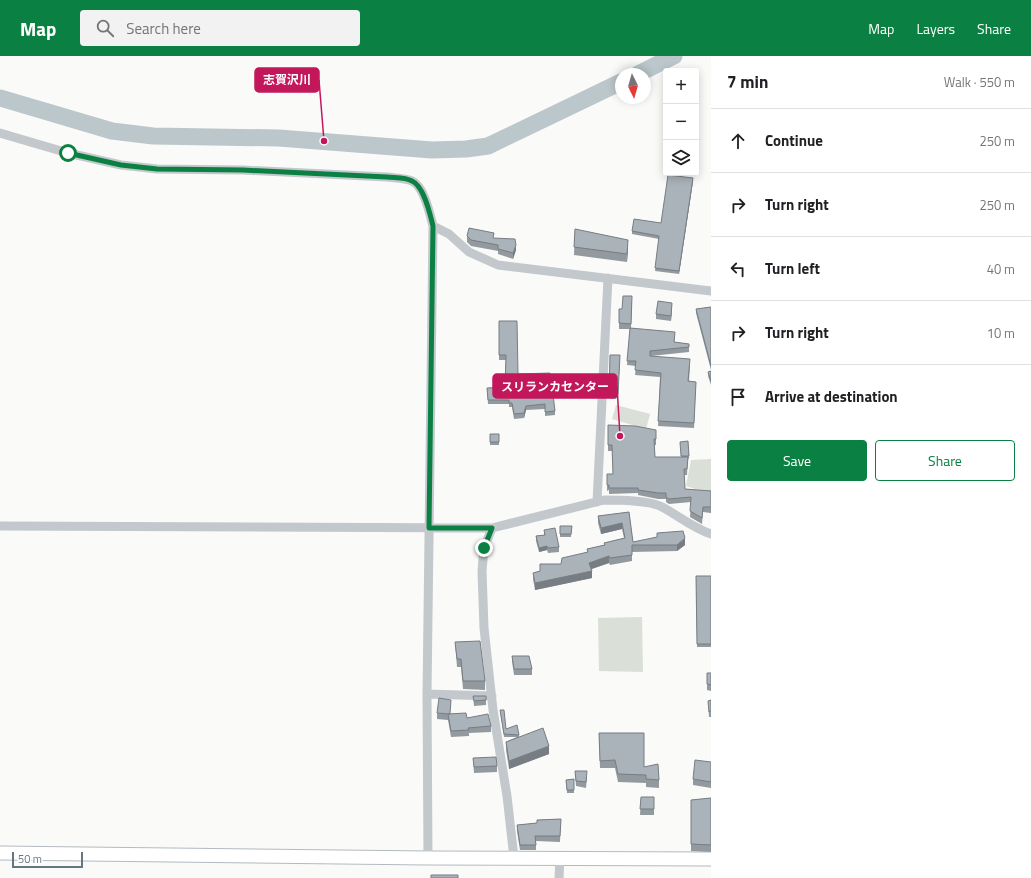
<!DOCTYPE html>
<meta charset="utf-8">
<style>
:root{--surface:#fff;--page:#f2f2f2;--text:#202124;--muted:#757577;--line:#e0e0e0;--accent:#0b8043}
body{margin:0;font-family:"Titillium Web","Noto Sans JP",sans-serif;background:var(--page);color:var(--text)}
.controls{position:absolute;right:12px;top:12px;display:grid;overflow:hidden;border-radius:4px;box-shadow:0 2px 10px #0003}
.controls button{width:36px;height:36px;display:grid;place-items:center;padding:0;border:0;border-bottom:1px solid var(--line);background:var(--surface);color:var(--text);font:20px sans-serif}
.compass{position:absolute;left:615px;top:12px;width:36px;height:36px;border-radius:50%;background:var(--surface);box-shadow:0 2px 10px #0003;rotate:175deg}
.scale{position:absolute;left:12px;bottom:10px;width:71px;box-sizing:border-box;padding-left:4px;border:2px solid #657683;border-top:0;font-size:11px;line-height:14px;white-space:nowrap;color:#657683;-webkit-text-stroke:3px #fff;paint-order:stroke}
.stop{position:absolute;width:12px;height:12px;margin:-9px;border:3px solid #0b8043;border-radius:50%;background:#fff}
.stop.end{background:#0b8043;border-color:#fff;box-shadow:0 1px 4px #0008}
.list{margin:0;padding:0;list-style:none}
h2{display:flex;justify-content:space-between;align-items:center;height:52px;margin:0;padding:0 16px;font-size:17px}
h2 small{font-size:13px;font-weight:400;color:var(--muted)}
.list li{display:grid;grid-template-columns:26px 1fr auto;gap:12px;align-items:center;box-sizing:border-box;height:64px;padding:0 16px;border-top:1px solid var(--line)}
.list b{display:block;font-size:15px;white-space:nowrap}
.list em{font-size:13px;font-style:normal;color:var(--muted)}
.actions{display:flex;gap:8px;padding:12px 16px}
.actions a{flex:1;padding:9px 0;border:1px solid var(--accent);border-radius:4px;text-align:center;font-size:14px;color:var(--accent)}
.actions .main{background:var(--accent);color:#fff}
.icon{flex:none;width:22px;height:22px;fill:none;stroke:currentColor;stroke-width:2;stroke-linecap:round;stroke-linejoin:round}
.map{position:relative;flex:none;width:711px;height:822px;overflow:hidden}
header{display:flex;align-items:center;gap:24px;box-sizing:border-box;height:56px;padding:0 20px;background:var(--accent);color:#fff}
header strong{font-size:19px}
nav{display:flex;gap:22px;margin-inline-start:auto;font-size:14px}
.search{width:280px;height:36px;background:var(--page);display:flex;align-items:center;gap:10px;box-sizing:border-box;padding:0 14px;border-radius:4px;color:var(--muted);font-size:15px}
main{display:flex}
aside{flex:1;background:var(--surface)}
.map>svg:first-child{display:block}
.green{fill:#dadfd7}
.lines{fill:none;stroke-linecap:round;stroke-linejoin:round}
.river{stroke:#bbc7cb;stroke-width:17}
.secondary-casing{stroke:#b3babf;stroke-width:15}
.street{stroke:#c3c8cc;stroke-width:9}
.secondary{stroke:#fff;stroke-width:13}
.wall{fill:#929a9f}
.shaded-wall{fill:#777d82}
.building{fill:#aab3b9;stroke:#777d82}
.route{stroke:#0b8043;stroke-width:5}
.leader{fill:none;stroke:#c2185b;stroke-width:1.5}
.callout-dot{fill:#c2185b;stroke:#fff;stroke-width:1.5}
.callout{fill:#c2185b;stroke:#c2185b;stroke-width:1.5}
.callout-label{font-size:12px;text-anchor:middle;font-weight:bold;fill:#fff}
</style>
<header>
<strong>Map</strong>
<div class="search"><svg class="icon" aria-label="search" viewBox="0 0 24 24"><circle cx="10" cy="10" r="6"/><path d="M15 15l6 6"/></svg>Search here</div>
<nav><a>Map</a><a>Layers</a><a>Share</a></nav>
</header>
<main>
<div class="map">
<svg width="711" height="822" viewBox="0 0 711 822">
<rect width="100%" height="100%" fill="#fafaf8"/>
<!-- green -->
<path class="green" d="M 616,349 L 650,358 L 646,373 L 612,363 Z
M 711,403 L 711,438 L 686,430 L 691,404 Z
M 642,561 L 643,616 L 599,615 L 598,562 Z"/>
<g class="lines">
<!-- river -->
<path class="river" d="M 638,18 L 674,0
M 0,42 L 112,75 L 153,80 L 279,82 L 432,94 L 466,93 L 488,90 L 621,26"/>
<defs>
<path id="secondary" d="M 0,797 L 428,802 L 711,803"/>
</defs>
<!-- secondary casing -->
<use href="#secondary" class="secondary-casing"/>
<!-- street -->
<path class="street" d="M 0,77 L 68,97 L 121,109 L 157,113 L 243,114 L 387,121 C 395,122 405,122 412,125 C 424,130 430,158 433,170 L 427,638 L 428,802
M 433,170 L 449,178 L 469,196 L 498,209 L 711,235
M 597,446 L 608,222
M 0,470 L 492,472 L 604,444 C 620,444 649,444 662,451 C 679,460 693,472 711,478
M 492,472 L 484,492 L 482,515 L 484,572 L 493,654 L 507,740 L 514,802
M 427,638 L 492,640
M 559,822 L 560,802"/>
<!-- secondary -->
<use href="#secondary" class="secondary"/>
</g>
<!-- wall -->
<path class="wall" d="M 693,125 L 679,218 L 655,215 L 659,183 L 632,178 L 632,175 L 661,167 Z
M 575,173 L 628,192 L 627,206 L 574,199 Z
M 467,180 L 494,182 L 516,194 L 513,203 L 498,198 L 498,195 L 471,190 L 467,186 Z
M 632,246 L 631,272 L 675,281 L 674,286 L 689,288 L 689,296 L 651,300 L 690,308 L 689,325 L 696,326 L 694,372 L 658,370 L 660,321 L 635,319 L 636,310 L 627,309 L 630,273 L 619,273 L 619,267 L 622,253 Z
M 711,251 L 711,314 L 696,257 L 696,253 Z
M 672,252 L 671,265 L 656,263 L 656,258 Z
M 499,265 L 518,318 L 551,330 L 555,355 L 555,359 L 545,360 L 545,353 L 526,354 L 524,362 L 514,363 L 512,351 L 509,351 L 509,348 L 488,348 L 487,332 L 505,331 L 506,304 L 499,304 Z
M 610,299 L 618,341 L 615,343 L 609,342 Z
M 711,315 L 711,329 L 708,320 L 708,316 Z
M 608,369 L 656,383 L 656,389 L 654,389 L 655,401 L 681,401 L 688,385 L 689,402 L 688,403 L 687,419 L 684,419 L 685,433 L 711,435 L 711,457 L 703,456 L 702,468 L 690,461 L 691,446 L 669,448 L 666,446 L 666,443 L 658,443 L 638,439 L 638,437 L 609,438 L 609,434 L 607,435 L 607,418 L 613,418 L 612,395 L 608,395 Z
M 490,378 L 499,378 L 499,389 L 490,389 Z
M 629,456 L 633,486 L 685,489 L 677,495 L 632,496 L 632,505 L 610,509 L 609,507 L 591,513 L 592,522 L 535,534 L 533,523 L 533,517 L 540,515 L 561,508 L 587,496 L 587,493 L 604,489 L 604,487 L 624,482 L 622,473 L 601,478 L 598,467 L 598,460 Z
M 560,470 L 572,473 L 571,481 L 560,481 Z
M 544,474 L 559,491 L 559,496 L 548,497 L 547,494 L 539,496 L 536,485 L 536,480 L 544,479 Z
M 696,520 L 711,520 L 711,591 L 697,591 Z
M 455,586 L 485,625 L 485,634 L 463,633 L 461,611 L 457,611 Z
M 512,600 L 532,613 L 532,619 L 514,619 L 512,605 Z
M 711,617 L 711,635 L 707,634 L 707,628 Z
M 473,640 L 486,644 L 486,649 L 474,650 Z
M 711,644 L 711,661 L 709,661 L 708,645 Z
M 500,654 L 506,673 L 519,679 L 519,681 L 549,698 L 509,713 L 506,694 L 506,686 L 517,681 L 504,681 Z
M 437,657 L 451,658 L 467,662 L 491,670 L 491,676 L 469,677 L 469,680 L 451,681 L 448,664 L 437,663 Z
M 599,677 L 644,711 L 659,724 L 659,732 L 646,731 L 646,727 L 618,726 L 615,712 L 600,712 Z
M 473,702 L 497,710 L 497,716 L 474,717 Z
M 711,706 L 711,732 L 693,729 L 693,723 Z
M 575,715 L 587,721 L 586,732 L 576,730 Z
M 574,723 L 574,737 L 567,737 L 566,724 Z
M 641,741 L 654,741 L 654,759 L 640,759 Z
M 711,742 L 711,796 L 691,795 L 691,744 Z
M 561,763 L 560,786 L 536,785 L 536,794 L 520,794 L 517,775 L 517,769 L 537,767 L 537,764 Z"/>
<!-- shaded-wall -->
<path class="shaded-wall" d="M 693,122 L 693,125 L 679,218 L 679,215 Z
M 628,184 L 628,192 L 627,206 L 627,198 Z
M 516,189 L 516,194 L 513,203 L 513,197 Z
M 672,247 L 672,252 L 671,265 L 671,260 Z
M 620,299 L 618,341 L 615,343 L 615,340 Z
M 526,350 L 526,354 L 524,362 L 524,357 Z
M 622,467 L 622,473 L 601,478 L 601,472 Z
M 685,482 L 685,489 L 677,495 L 677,489 Z
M 547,490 L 547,494 L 539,496 L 539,492 Z
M 609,500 L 609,507 L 589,514 L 589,507 Z
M 592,515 L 592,522 L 535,534 L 535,527 Z
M 549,690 L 549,698 L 509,713 L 509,705 Z"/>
<!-- building -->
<path class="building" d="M 668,119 L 693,122 L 679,215 L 655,212 L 659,180 L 632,175 L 634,163 L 661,167 Z
M 469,172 L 494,177 L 493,182 L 515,183 L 516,189 L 513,197 L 498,193 L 498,189 L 471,184 L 467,180 Z
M 575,173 L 628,184 L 627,198 L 574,191 Z
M 623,240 L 632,240 L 631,268 L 619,267 L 619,253 L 622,253 Z
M 658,245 L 672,247 L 671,260 L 656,258 Z
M 711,251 L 711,310 L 696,253 Z
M 499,265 L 517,265 L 518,318 L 550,317 L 551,330 L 552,330 L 555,355 L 545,356 L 545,348 L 526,350 L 524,357 L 514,358 L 512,347 L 509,347 L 509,344 L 488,344 L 487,332 L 505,331 L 506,299 L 499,299 Z
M 630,272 L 675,276 L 674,286 L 689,288 L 689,291 L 650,295 L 650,300 L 690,303 L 688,325 L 696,326 L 694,367 L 658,365 L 661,317 L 635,314 L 636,305 L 627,305 Z
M 610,299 L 620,299 L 618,338 L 615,340 L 609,339 Z
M 711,315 L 711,325 L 708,316 Z
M 608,369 L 635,370 L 656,374 L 656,383 L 654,383 L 655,401 L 688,401 L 687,413 L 684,413 L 685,433 L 711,435 L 711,451 L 703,451 L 702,462 L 690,455 L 691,441 L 669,443 L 666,441 L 666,437 L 658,437 L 638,434 L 638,432 L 609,432 L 609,429 L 607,429 L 607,418 L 613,418 L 612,389 L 608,389 Z
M 490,378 L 499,378 L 499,386 L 490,386 Z
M 688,385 L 689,400 L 681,400 L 680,386 Z
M 629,456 L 633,486 L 657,481 L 657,477 L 683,475 L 685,482 L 677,489 L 632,489 L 632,499 L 610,502 L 609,500 L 589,507 L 592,515 L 535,527 L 533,517 L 540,515 L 540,508 L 561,508 L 562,502 L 588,496 L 587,493 L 605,489 L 604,487 L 625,482 L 622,467 L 601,472 L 598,460 Z
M 560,470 L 572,470 L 571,478 L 560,478 Z
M 555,472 L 559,491 L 548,492 L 547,490 L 539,492 L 536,480 L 545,479 L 544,474 Z
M 696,520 L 711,520 L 711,588 L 697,588 Z
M 480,585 L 485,625 L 463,625 L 461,603 L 457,603 L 455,586 Z
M 512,600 L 529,600 L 532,613 L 514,613 Z
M 707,617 L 711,617 L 711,629 L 707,628 Z
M 473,640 L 486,640 L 486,644 L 474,645 Z
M 439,642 L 451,644 L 450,658 L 437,657 Z
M 711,644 L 711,655 L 709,656 L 708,645 Z
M 500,654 L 504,654 L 506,673 L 517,669 L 519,679 L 504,678 Z
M 466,657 L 467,662 L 488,658 L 491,670 L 468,672 L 469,674 L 451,675 L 448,658 Z
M 543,672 L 549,690 L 509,705 L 506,686 Z
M 599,677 L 644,677 L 644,711 L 658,708 L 659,724 L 646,723 L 646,719 L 618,718 L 615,704 L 600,705 Z
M 496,701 L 497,710 L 474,711 L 473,702 Z
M 695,704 L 711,706 L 711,726 L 693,723 Z
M 575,715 L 587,715 L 586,726 L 576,725 Z
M 574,723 L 574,734 L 567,734 L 566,724 Z
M 641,741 L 654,741 L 654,753 L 640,753 Z
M 711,742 L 711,789 L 691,788 L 691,744 Z
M 561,763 L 560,780 L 535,780 L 536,789 L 520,789 L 517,769 L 537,767 L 537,764 Z
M 431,819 L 458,819 L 458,822 L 431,822 Z"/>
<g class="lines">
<!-- route -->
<path class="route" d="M 68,97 L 121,109 L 157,113 L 243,114 L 387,121 C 395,122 405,121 412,125 C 424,130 430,158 433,170 L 429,472 L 492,472 L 484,492"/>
</g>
<!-- callouts -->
<path class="leader" d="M324 85L319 24M620 380L617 330"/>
<g class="callout-dot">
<circle cx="324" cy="85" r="4"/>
<circle cx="620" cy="380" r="4"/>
</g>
<g class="callout">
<rect x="255" y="12" width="64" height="24" rx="4"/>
<rect x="493" y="318" width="124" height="24" rx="4"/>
</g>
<g class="callout-label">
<text x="287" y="28">志賀沢川</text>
<text x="555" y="335">スリランカセンター</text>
</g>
</svg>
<div class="controls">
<button>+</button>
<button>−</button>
<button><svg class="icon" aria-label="layers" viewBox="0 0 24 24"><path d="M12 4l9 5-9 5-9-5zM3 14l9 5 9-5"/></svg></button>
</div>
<svg class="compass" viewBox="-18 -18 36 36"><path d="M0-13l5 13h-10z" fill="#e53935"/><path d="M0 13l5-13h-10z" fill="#757577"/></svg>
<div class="scale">50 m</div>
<div class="stop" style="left:68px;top:97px"></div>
<div class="stop end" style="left:484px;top:492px"></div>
</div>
<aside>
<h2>7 min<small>Walk · 550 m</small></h2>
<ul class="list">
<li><svg class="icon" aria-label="ahead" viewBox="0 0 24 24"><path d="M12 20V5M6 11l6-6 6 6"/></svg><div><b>Continue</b></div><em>250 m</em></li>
<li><svg class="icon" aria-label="right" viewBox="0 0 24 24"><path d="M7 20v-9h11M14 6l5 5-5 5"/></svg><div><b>Turn right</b></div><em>250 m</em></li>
<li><svg class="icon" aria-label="left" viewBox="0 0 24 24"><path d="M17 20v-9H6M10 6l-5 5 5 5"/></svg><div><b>Turn left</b></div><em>40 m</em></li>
<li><svg class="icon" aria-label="right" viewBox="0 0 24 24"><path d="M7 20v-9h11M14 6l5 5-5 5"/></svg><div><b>Turn right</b></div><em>10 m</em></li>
<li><svg class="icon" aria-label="arrive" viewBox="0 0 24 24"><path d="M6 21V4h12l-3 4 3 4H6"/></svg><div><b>Arrive at destination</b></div></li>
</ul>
<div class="actions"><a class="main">Save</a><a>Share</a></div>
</aside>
</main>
